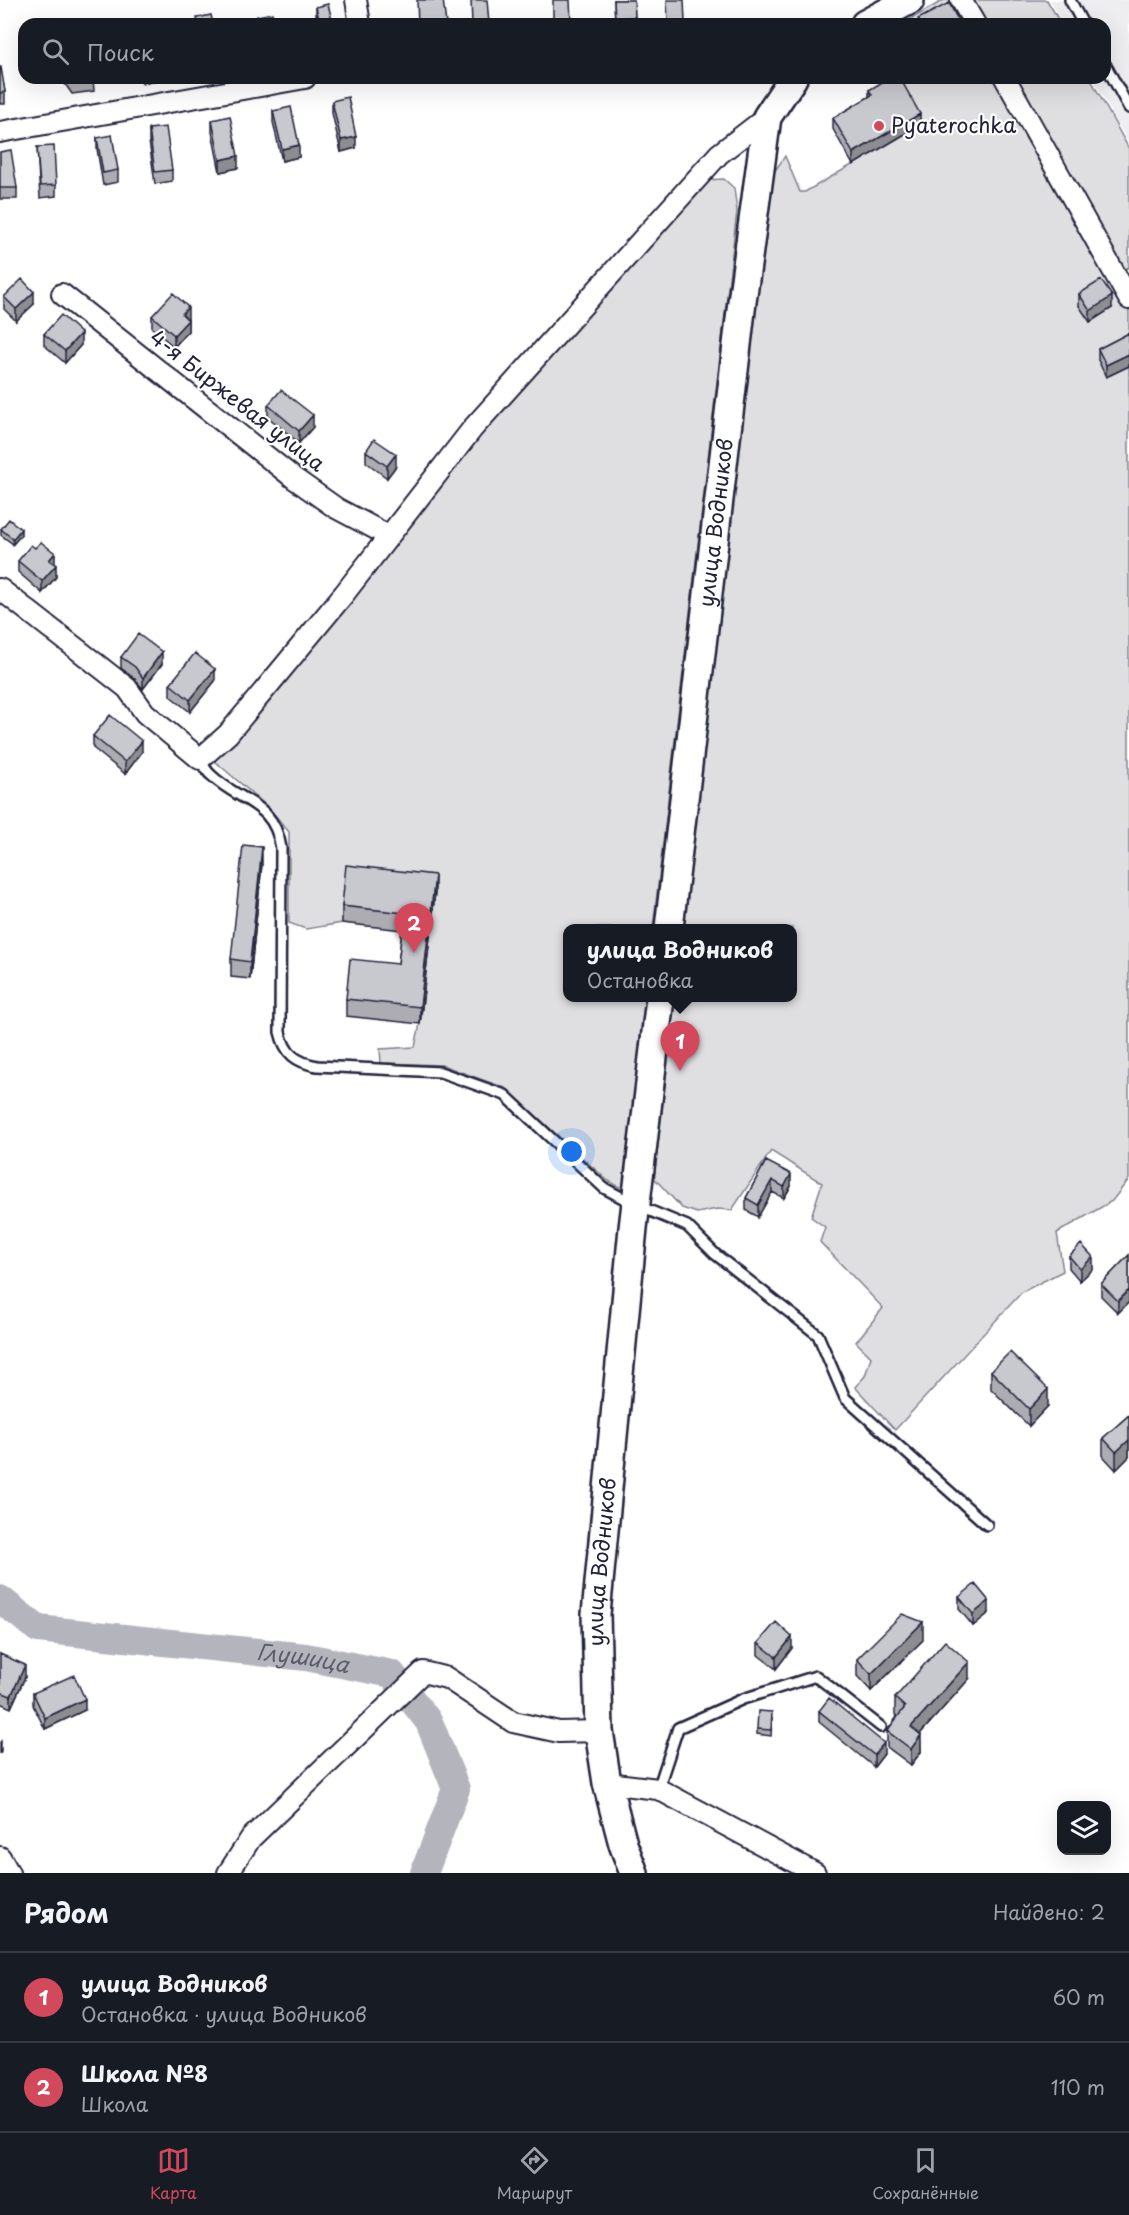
<!DOCTYPE html>
<html lang="ru">
<meta charset="utf-8">
<style>
:root{--surface:#171b24;--page:#242831;--text:#f1f3f6;--muted:#9ea1a6;--line:#363941;--accent:#d1495b}
body{margin:0;font-family:"Playpen Sans",sans-serif;background:var(--page);color:var(--text)}
.controls{position:absolute;right:18px;bottom:18px;display:grid;overflow:hidden;border-radius:12px;box-shadow:0 6px 24px #0002}
.controls button{width:54px;height:54px;display:grid;place-items:center;padding:0;border:0;border-bottom:2px solid var(--line);background:var(--surface);color:var(--text);font:30px sans-serif}
.you{position:absolute;left:572px;top:1152px;width:21px;height:21px;margin:-15px;border:4px solid #fff;border-radius:50%;background:#1a73e8;box-shadow:0 0 0 9px #1a73e833}
.badge{display:grid;place-items:center;width:39px;height:39px;border-radius:50%;background:var(--accent);color:#fff;font-size:20px;font-weight:700}
.pin{position:absolute;translate:-50% -50px;filter:drop-shadow(0 2px 3px #0008)}
.pin::after{content:'';position:absolute;top:32px;width:21px;height:18px;background:inherit;clip-path:polygon(0 0,100% 0,50% 100%)}
.popup{position:absolute;left:563px;top:924px;width:234px;height:78px;box-sizing:border-box;display:grid;place-content:center;border-radius:12px;background:var(--surface);filter:drop-shadow(0 2px 4px #0005);font-size:20px;white-space:nowrap;color:var(--muted)}
.popup b{font-size:22px;color:var(--text)}
.popup::after{content:'';position:absolute;left:50%;top:100%;margin-left:-12px;border:12px solid transparent;border-top-color:var(--surface)}
.list{margin:0;padding:0;list-style:none}
h2{display:flex;justify-content:space-between;align-items:center;height:78px;margin:0;padding:0 24px;font-size:26px}
h2 small{font-size:20px;font-weight:400;color:var(--muted)}
.list li{display:grid;grid-template-columns:39px 1fr auto;gap:18px;align-items:center;box-sizing:border-box;height:90px;padding:0 24px;border-top:2px solid var(--line)}
.list b{display:block;font-size:22px;white-space:nowrap}
.list p{margin:0;font-size:20px;white-space:nowrap;color:var(--muted)}
.list em{font-size:20px;font-style:normal;color:var(--muted)}
.icon{flex:none;width:33px;height:33px;fill:none;stroke:currentColor;stroke-width:2;stroke-linecap:round;stroke-linejoin:round}
.map{position:relative;flex:none;width:1129px;height:1873px;overflow:hidden}
.search{position:absolute;background:var(--surface);box-shadow:0 6px 24px #0002;left:18px;right:18px;top:18px;height:66px;display:flex;align-items:center;gap:15px;box-sizing:border-box;padding:0 21px;border-radius:18px;color:var(--muted);font-size:22px}
.sheet{height:258px;background:var(--surface)}
nav{display:flex;justify-content:space-around;align-items:center;box-sizing:border-box;height:84px;border-top:2px solid var(--line);background:var(--surface);font-size:16px;color:var(--muted)}
nav a{display:grid;justify-items:center;gap:3px}
nav .on{color:var(--accent)}
.map>svg:first-child{display:block}
.built{fill:#eeeef1}
.green{fill:#dfdfe2;stroke:#80808e;stroke-width:1.5}
.lines{fill:none;stroke-linecap:round;stroke-linejoin:round}
.river{stroke:#b4b4bc;stroke-width:28}
.service-casing{stroke:#22223b;stroke-width:14}
.minor-casing{stroke:#22223b;stroke-width:24}
.secondary-casing{stroke:#22223b;stroke-width:32}
.service{stroke:#fff;stroke-width:9}
.minor{stroke:#fff;stroke-width:20}
.secondary{stroke:#fff;stroke-width:27}
.wall{fill:#acacb2;stroke:#22223b;stroke-width:1.5}
.shaded-wall{fill:#8c8c91;stroke:#22223b;stroke-width:1.5}
.building{fill:#c8c8cf;stroke:#22223b;stroke-width:1.5}
.poi-dot{fill:#d1495b;stroke:#fff;stroke-width:2}
.labels{text-anchor:middle;stroke-width:4.5;stroke-linejoin:round;paint-order:stroke}
.poi-label{font-size:21px;fill:#22223b;stroke:#fff;text-anchor:start}
.street-label{font-size:21px;fill:#22223b;stroke:#fff}
.water-label{font-size:22px;font-style:italic;fill:#5c5c6f;stroke:#fff}
</style>
<div class="map">
<svg width="1129" height="1873" viewBox="0 0 1129 1873">
<rect width="100%" height="100%" fill="#fff"/>
<filter id="ink" filterUnits="userSpaceOnUse"><feTurbulence type="fractalNoise" baseFrequency=".0167" numOctaves="2"/><feDisplacementMap in="SourceGraphic" scale="12" xChannelSelector="R" yChannelSelector="G"/><feConvolveMatrix kernelMatrix="1 2 1 2 8 2 1 2 1" color-interpolation-filters="sRGB"/></filter>
<g filter="url(#ink)">
<!-- built -->
<path class="built" d="M 1050,0 L 1129,0 L 1129,144 L 1093,78 L 1105,78 L 1105,24 L 1063,24 Z"/>
<!-- green -->
<path class="green" d="M 944,0 L 951,0 L 965,24 L 902,24 Z
M 968,0 L 1047,0 L 1061,24 L 982,24 Z
M 897,78 L 995,78 L 1129,312 L 1129,1179 L 1112,1201 L 1057,1233 L 1063,1271 L 1022,1292 L 895,1430 L 855,1387 L 865,1376 L 871,1357 L 856,1342 L 883,1308 L 820,1242 L 825,1227 L 811,1217 L 822,1183 L 771,1151 L 732,1210 L 717,1209 L 697,1213 L 682,1208 L 654,1178 L 675,998 L 792,998 L 792,928 L 683,928 L 766,200 L 772,175 L 785,156 L 800,192 L 805,192 L 923,124 Z
M 1012,78 L 1090,78 L 1129,149 L 1129,267 L 1122,271 Z
M 724,179 L 734,188 L 737,211 L 653,928 L 568,928 L 568,998 L 645,998 L 623,1189 L 607,1180 L 505,1088 L 442,1065 L 381,1063 L 380,1049 L 415,1047 L 420,1024 L 435,892 L 346,883 L 342,923 L 306,929 L 289,923 L 289,832 L 269,808 L 210,757 L 480,431 L 705,180 Z"/>
<g class="lines">
<!-- river -->
<path class="river" id="s1" d="M 0,1599 L 38,1629 L 306,1657 L 392,1674 L 429,1722 L 456,1789 L 424,1873"/>
<defs>
<path id="service" d="M 1070,0 L 1083,24
M 1105,64 L 1129,108
M 200,759 C 203,765 206,771 211,775 C 240,803 274,801 281,848 L 280,1032 C 285,1054 296,1062 317,1066 L 440,1072 L 505,1095 L 604,1188 L 636,1205 L 687,1226 L 715,1254 L 818,1335 L 845,1398 L 987,1525
M 658,1789 L 678,1728 L 743,1699 L 816,1676 L 881,1727"/>
<path id="minor" d="M 356,0 L 360,24
M 961,0 L 975,24
M 1005,78 L 1129,299
M 0,132 L 305,78
M 62,294 L 295,479 L 336,508 L 389,536
M 0,589 L 127,688 L 145,713 L 200,759 L 228,734 L 344,594 L 473,428 L 719,154 L 767,117
M 607,1783 L 658,1789 L 815,1873
M 0,1857 L 9,1873
M 228,1873 L 251,1838 L 423,1672 L 447,1678 L 513,1722 L 559,1732 L 599,1731"/>
<g id="secondary">
<path d="M 865,24 L 910,0"/>
<path id="s2" d="M 669,928 L 742,302 L 767,117 L 793,78"/>
<path id="s3" d="M 634,1873 L 623,1844 L 607,1783 L 599,1731 L 596,1614 L 633,1228 L 660,998"/>
</g>
</defs>
<!-- service casing -->
<use href="#service" class="service-casing"/>
<!-- minor casing -->
<use href="#minor" class="minor-casing"/>
<!-- secondary casing -->
<use href="#secondary" class="secondary-casing"/>
<!-- service -->
<use href="#service" class="service"/>
<!-- minor -->
<use href="#minor" class="minor"/>
<!-- secondary -->
<use href="#secondary" class="secondary"/>
</g>
<!-- wall -->
<path class="wall" d="M 614,0 L 634,0 L 635,24 L 615,24 Z
M 316,7 L 333,24 L 317,24 L 316,19 Z
M 0,67 L 5,92 L 5,104 L 0,104 Z
M 61,78 L 93,78 L 94,91 L 72,94 Z
M 141,78 L 166,78 L 166,79 L 142,83 Z
M 869,90 L 920,125 L 853,165 L 833,129 L 833,118 L 869,97 Z
M 332,101 L 356,148 L 341,152 L 332,113 Z
M 273,111 L 299,157 L 282,161 L 273,122 Z
M 212,120 L 238,168 L 220,172 L 212,132 Z
M 149,129 L 172,170 L 172,181 L 155,184 L 149,141 Z
M 97,138 L 118,170 L 118,182 L 103,185 L 97,149 Z
M 37,147 L 56,185 L 56,196 L 40,198 Z
M 0,152 L 17,188 L 17,199 L 0,199 Z
M 1079,294 L 1112,308 L 1090,322 L 1079,306 Z
M 4,297 L 34,304 L 16,321 L 4,309 Z
M 152,316 L 188,319 L 188,331 L 174,347 L 152,328 Z
M 1129,333 L 1129,366 L 1106,377 L 1098,360 L 1098,349 Z
M 44,334 L 81,345 L 65,363 L 44,345 Z
M 268,405 L 313,427 L 299,443 L 268,417 Z
M 366,451 L 396,466 L 387,478 L 366,462 Z
M 1,529 L 21,535 L 13,544 L 1,535 Z
M 35,548 L 55,564 L 56,577 L 42,593 L 18,572 L 18,561 Z
M 121,657 L 162,664 L 143,689 L 135,679 L 121,668 Z
M 215,681 L 190,712 L 170,696 L 170,684 Z
M 93,736 L 142,752 L 125,774 L 93,748 Z
M 262,864 L 250,979 L 231,977 L 231,959 Z
M 435,892 L 420,1024 L 346,1016 L 346,999 L 398,964 L 402,930 L 342,923 L 342,906 Z
M 766,1161 L 791,1186 L 784,1198 L 772,1192 L 758,1217 L 746,1210 L 746,1198 Z
M 1129,1255 L 1129,1302 L 1118,1313 L 1101,1296 L 1101,1284 Z
M 1069,1256 L 1093,1269 L 1080,1281 L 1069,1268 Z
M 991,1371 L 1048,1406 L 1029,1426 L 991,1389 Z
M 1129,1415 L 1129,1457 L 1116,1470 L 1103,1456 L 1103,1438 Z
M 959,1597 L 989,1613 L 973,1626 L 959,1609 Z
M 923,1640 L 871,1691 L 857,1676 L 857,1659 Z
M 758,1643 L 792,1648 L 776,1669 L 758,1655 Z
M 0,1654 L 25,1677 L 11,1708 L 0,1703 Z
M 969,1679 L 920,1734 L 921,1752 L 911,1765 L 887,1747 L 887,1731 L 897,1717 L 895,1714 L 895,1698 Z
M 33,1693 L 85,1710 L 45,1729 L 33,1705 Z
M 819,1711 L 884,1754 L 874,1767 L 819,1722 Z
M 772,1718 L 771,1736 L 757,1734 L 757,1729 Z"/>
<!-- shaded-wall -->
<path class="shaded-wall" d="M 920,114 L 920,125 L 853,165 L 853,153 Z
M 356,137 L 356,148 L 341,152 L 341,140 Z
M 299,145 L 299,157 L 282,161 L 282,149 Z
M 238,156 L 238,168 L 220,172 L 220,160 Z
M 34,292 L 34,304 L 16,321 L 16,309 Z
M 1112,296 L 1112,308 L 1090,322 L 1090,311 Z
M 188,307 L 188,319 L 182,325 L 182,314 Z
M 188,320 L 188,331 L 174,347 L 174,335 Z
M 81,333 L 81,345 L 65,363 L 65,351 Z
M 1129,354 L 1129,366 L 1106,377 L 1106,365 Z
M 313,415 L 313,427 L 299,443 L 299,431 Z
M 396,454 L 396,466 L 387,478 L 387,466 Z
M 21,529 L 21,535 L 13,544 L 13,539 Z
M 55,553 L 55,565 L 49,560 Z
M 56,565 L 56,577 L 42,593 L 42,581 Z
M 162,652 L 162,664 L 143,689 L 143,678 Z
M 215,669 L 215,681 L 190,712 L 190,700 Z
M 142,741 L 142,752 L 125,774 L 125,762 Z
M 262,847 L 262,864 L 250,979 L 250,962 Z
M 435,875 L 435,892 L 420,1024 L 420,1007 Z
M 791,1174 L 791,1186 L 784,1198 L 784,1187 Z
M 772,1180 L 772,1192 L 758,1217 L 758,1205 Z
M 1093,1257 L 1093,1269 L 1080,1281 L 1080,1269 Z
M 1129,1290 L 1129,1302 L 1118,1313 L 1118,1301 Z
M 1048,1389 L 1048,1406 L 1029,1426 L 1029,1409 Z
M 1129,1440 L 1129,1457 L 1116,1470 L 1116,1452 Z
M 989,1601 L 989,1613 L 973,1626 L 973,1614 Z
M 923,1622 L 923,1640 L 871,1691 L 871,1674 Z
M 792,1637 L 792,1648 L 776,1669 L 776,1657 Z
M 969,1662 L 969,1679 L 911,1744 L 911,1727 Z
M 25,1665 L 25,1677 L 11,1708 L 11,1696 Z
M 85,1699 L 85,1710 L 45,1729 L 45,1718 Z
M 921,1735 L 921,1752 L 911,1765 L 911,1749 Z
M 1,1741 L 1,1752 L 0,1754 L 0,1742 Z
M 884,1743 L 884,1754 L 874,1767 L 874,1755 Z"/>
<!-- building -->
<path class="building" d="M 417,0 L 443,0 L 446,24 L 418,24 Z
M 471,0 L 487,0 L 489,24 L 472,24 Z
M 553,0 L 570,0 L 571,23 L 553,23 Z
M 614,0 L 634,0 L 635,17 L 615,18 Z
M 667,0 L 684,0 L 685,23 L 668,24 Z
M 949,3 L 960,24 L 921,24 L 918,19 Z
M 328,4 L 333,24 L 320,24 L 316,7 Z
M 272,13 L 275,24 L 259,24 L 257,16 Z
M 211,15 L 213,24 L 198,24 L 197,18 Z
M 0,67 L 1,67 L 5,92 L 0,93 Z
M 69,78 L 93,78 L 94,79 L 72,82 Z
M 889,78 L 900,78 L 920,114 L 853,153 L 833,118 L 872,95 L 869,90 Z
M 348,97 L 356,137 L 341,140 L 332,101 Z
M 291,107 L 299,145 L 282,149 L 273,111 Z
M 230,116 L 238,156 L 220,160 L 212,120 Z
M 166,127 L 172,170 L 155,172 L 149,129 Z
M 112,135 L 118,170 L 103,173 L 97,138 Z
M 54,146 L 56,185 L 40,186 L 37,147 Z
M 11,150 L 17,188 L 0,188 L 0,152 Z
M 22,279 L 34,292 L 16,309 L 4,297 Z
M 1101,280 L 1112,296 L 1090,311 L 1079,294 Z
M 173,293 L 188,307 L 182,314 L 188,320 L 174,335 L 152,316 Z
M 61,315 L 81,333 L 65,351 L 44,334 Z
M 1129,333 L 1129,354 L 1106,365 L 1098,349 Z
M 281,390 L 313,415 L 299,431 L 268,405 Z
M 374,439 L 396,454 L 387,466 L 366,451 Z
M 9,519 L 21,529 L 13,539 L 1,529 Z
M 41,542 L 55,553 L 49,560 L 56,565 L 42,581 L 18,561 L 31,545 L 35,548 Z
M 138,634 L 162,652 L 143,678 L 135,667 L 121,657 Z
M 195,653 L 215,669 L 190,700 L 170,684 Z
M 110,715 L 142,741 L 125,762 L 93,736 Z
M 243,845 L 262,847 L 250,962 L 231,959 Z
M 346,865 L 435,875 L 420,1007 L 346,999 L 350,959 L 398,964 L 404,913 L 342,906 Z
M 766,1161 L 791,1174 L 784,1187 L 772,1180 L 758,1205 L 746,1198 Z
M 1081,1244 L 1093,1257 L 1080,1269 L 1069,1256 Z
M 1129,1255 L 1129,1290 L 1118,1301 L 1101,1284 Z
M 1010,1352 L 1048,1389 L 1029,1409 L 991,1371 Z
M 1129,1415 L 1129,1440 L 1116,1452 L 1103,1438 Z
M 975,1584 L 989,1601 L 973,1614 L 959,1597 Z
M 902,1614 L 923,1622 L 871,1674 L 857,1659 Z
M 776,1622 L 792,1637 L 776,1657 L 758,1643 Z
M 945,1641 L 969,1662 L 911,1727 L 921,1735 L 911,1749 L 887,1731 L 905,1707 L 895,1698 Z
M 0,1654 L 25,1665 L 11,1696 L 0,1692 Z
M 74,1675 L 85,1699 L 45,1718 L 33,1693 Z
M 829,1698 L 884,1743 L 874,1755 L 819,1711 Z
M 758,1711 L 772,1712 L 771,1730 L 757,1729 Z"/>
</g>
<!-- markers -->
<circle class="poi-dot" cx="879" cy="126" r="6"/>
<g class="labels">
<!-- poi labels -->
<g class="poi-label">
<text x="891" y="133">Pyaterochka</text>
</g>
<!-- street labels -->
<g class="street-label">
<text transform="translate(237 401) rotate(38)" y="7">4-я Биржевая улица</text>
<text dy="7" stroke="none"><textPath href="#s2" startOffset="408">улица Водников</textPath></text>
<text dy="7" stroke="none"><textPath href="#s3" startOffset="316">улица Водников</textPath></text>
</g>
<!-- water labels -->
<g class="water-label">
<text dy="8" stroke="none"><textPath href="#s1" startOffset="315">Глушица</textPath></text>
</g>
</g>
</svg>
<div class="controls">
<button><svg class="icon" aria-label="layers" viewBox="0 0 24 24"><path d="M12 4l9 5-9 5-9-5zM3 14l9 5 9-5"/></svg></button>
</div>
<div class="you"></div>
<div class="pin badge" style="left:680px;top:1071px">1</div>
<div class="popup"><b>улица Водников</b>Остановка</div>
<div class="pin badge" style="left:414px;top:953px">2</div>
<div class="search"><svg class="icon" aria-label="search" viewBox="0 0 24 24"><circle cx="10" cy="10" r="6"/><path d="M15 15l6 6"/></svg>Поиск</div>
</div>
<section class="sheet">
<h2>Рядом<small>Найдено: 2</small></h2>
<ul class="list">
<li><span class="badge">1</span><div><b>улица Водников</b><p>Остановка · улица Водников</p></div><em>60 m</em></li>
<li><span class="badge">2</span><div><b>Школа №8</b><p>Школа</p></div><em>110 m</em></li>
</ul>
</section>
<nav>
<a class="on"><svg class="icon" aria-label="map" viewBox="0 0 24 24"><path d="M3 6l6-2 6 2 6-2v14l-6 2-6-2-6 2zM9 4v14M15 6v14"/></svg>Карта</a>
<a><svg class="icon" aria-label="directions" viewBox="0 0 24 24"><path d="M12 3l9 9-9 9-9-9zM9 14v-3h6M13 9l2 2-2 2"/></svg>Маршрут</a>
<a><svg class="icon" aria-label="saved" viewBox="0 0 24 24"><path d="M7 4h10v16l-5-4-5 4z"/></svg>Сохранённые</a>
</nav>
